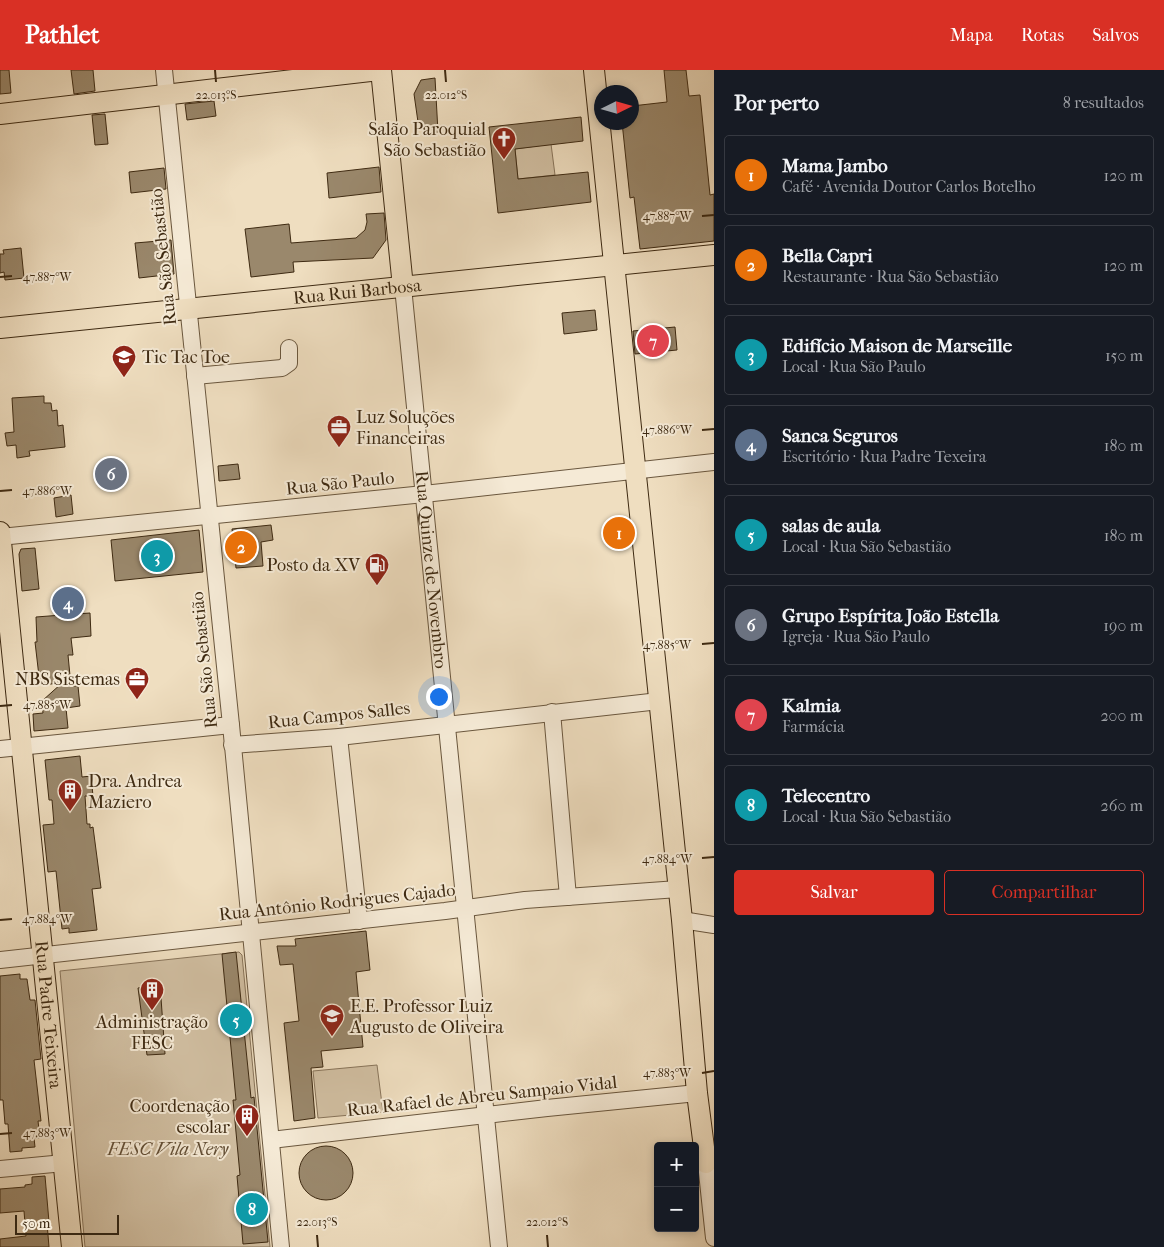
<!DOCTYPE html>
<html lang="pt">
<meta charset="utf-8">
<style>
:root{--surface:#171b24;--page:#242831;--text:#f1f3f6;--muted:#9ea1a6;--line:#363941;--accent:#d93025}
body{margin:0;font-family:"IM FELL French Canon",serif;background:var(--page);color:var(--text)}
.controls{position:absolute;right:15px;bottom:15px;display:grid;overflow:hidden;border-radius:5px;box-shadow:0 2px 8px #0003}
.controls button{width:45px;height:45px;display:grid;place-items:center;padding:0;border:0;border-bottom:1px solid var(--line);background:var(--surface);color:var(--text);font:25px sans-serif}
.compass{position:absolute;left:594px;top:15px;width:45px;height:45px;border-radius:50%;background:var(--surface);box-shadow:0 2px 8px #0003;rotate:85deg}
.scale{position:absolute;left:15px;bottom:12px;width:104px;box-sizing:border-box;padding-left:5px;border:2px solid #3e2a12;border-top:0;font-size:14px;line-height:18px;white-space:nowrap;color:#3e2a12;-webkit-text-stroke:4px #f5ead6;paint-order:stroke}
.you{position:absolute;left:438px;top:626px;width:18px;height:18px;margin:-12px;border:4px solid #fff;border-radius:50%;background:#1a73e8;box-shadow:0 0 0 8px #1a73e833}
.badge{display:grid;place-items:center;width:32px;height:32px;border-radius:50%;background:var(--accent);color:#fff;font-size:16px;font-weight:700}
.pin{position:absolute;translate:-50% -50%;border:2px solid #fff;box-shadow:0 1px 5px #0006}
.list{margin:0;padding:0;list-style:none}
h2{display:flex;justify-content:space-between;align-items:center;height:65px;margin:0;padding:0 20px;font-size:21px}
h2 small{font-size:16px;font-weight:400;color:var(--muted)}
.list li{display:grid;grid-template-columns:32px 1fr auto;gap:15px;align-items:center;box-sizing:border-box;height:80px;margin:0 10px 10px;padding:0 10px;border:1px solid var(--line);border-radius:5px}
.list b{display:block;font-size:19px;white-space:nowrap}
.list p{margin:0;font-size:16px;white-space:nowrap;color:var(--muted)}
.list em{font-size:16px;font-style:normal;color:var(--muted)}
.actions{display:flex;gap:10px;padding:15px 20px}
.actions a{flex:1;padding:11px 0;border:1px solid var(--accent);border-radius:5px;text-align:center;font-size:18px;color:var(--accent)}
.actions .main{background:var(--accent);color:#fff}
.map{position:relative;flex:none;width:714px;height:1177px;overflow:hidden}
header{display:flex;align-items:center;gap:30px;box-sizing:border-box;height:70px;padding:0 25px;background:var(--accent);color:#fff}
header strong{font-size:24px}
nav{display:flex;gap:28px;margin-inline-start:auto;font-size:18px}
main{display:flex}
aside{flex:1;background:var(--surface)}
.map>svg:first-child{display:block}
.green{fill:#d1bfa2;stroke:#88745a}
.building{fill:#9a886c;stroke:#3e2a12}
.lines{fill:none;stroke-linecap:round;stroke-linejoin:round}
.minor-casing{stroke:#6a573e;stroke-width:18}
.major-casing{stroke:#3e2a12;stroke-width:22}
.minor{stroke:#f5ead6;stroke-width:16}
.major{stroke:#efdec0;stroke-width:20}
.ticks{fill:none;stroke:#3e2a12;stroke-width:2}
.labels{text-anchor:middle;stroke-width:4;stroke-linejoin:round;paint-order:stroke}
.poi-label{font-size:18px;fill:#3e2a12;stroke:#f5ead6;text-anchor:end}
.street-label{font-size:18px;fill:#3e2a12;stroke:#f5ead6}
.park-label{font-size:18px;font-style:italic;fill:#634f36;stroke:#f5ead6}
.ticks-label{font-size:12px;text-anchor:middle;fill:#3e2a12;stroke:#f5ead6;stroke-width:4;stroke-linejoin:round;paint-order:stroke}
</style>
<header>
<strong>Pathlet</strong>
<nav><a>Mapa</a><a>Rotas</a><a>Salvos</a></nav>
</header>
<main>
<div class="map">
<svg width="714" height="1177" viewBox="0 0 714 1177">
<rect width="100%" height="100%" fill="#efdec0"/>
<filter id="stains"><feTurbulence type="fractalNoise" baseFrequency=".004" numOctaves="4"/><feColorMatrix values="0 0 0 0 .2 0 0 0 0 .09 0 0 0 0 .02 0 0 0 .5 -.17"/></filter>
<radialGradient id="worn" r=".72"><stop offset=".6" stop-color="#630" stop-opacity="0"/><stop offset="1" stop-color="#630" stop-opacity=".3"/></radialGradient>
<!-- green -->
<path class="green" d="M 551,74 L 555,105 L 518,109 L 515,79 Z
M 239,882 L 242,885 L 270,1177 L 85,1177 L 60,901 Z
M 377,995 L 383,1042 L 318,1048 L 313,1001 Z"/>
<!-- building -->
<path class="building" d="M 0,0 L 9,0 L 11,23 L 0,24 Z
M 71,0 L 93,0 L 95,21 L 74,24 Z
M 664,0 L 686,0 L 689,26 L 700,25 L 710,125 L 714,124 L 714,171 L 640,179 L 634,127 L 630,128 L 622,52 L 632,52 L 632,36 L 667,32 Z
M 435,8 L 438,62 L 428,63 L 418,52 L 414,24 L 421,10 Z
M 214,31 L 216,46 L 187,50 L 185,34 Z
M 105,44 L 108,74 L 95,75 L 92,45 Z
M 581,47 L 583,71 L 515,79 L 518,109 L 588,102 L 591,132 L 498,143 L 489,57 Z
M 379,97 L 381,122 L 329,128 L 327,103 Z
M 164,98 L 166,119 L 131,123 L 129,102 Z
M 384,143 L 386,170 L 373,188 L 293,192 L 294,202 L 251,207 L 245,159 L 289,154 L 291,173 L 356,168 L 365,160 L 367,152 L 366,144 Z
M 171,170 L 174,204 L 139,208 L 135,173 Z
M 21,178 L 24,208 L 5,210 L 4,202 L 0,203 L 0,184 L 4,184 L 3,180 Z
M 595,240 L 597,260 L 564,264 L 562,243 Z
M 675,257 L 677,280 L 635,284 L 633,261 Z
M 44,326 L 44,333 L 51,333 L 52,341 L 57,340 L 58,356 L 63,355 L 65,377 L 29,381 L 30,386 L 17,388 L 16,375 L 7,376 L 5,363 L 14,362 L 12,328 Z
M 238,394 L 240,409 L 219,411 L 218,396 Z
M 71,425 L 73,444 L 56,447 L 54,428 Z
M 271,455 L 273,470 L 261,472 L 263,496 L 236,498 L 232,459 Z
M 199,460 L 203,502 L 115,511 L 111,470 Z
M 35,478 L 39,519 L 22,521 L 19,484 L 21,479 Z
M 74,521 L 76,544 L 90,543 L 91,566 L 71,568 L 73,585 L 68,585 L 71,616 L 78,616 L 80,636 L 66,638 L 68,658 L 34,661 L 33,644 L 43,643 L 42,631 L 62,613 L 40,615 L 35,572 L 37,572 L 36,547 L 62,545 L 60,523 Z
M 80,686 L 82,707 L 91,706 L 93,726 L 85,726 L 87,754 L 90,754 L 90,758 L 93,757 L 101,818 L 92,819 L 97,860 L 69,863 L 69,858 L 62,859 L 56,801 L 48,802 L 43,755 L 54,754 L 52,730 L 49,730 L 45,690 Z
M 366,861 L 370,900 L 356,902 L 363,977 L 321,981 L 323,997 L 311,998 L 315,1048 L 294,1051 L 284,953 L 299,951 L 293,894 L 280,895 L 277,876 L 296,876 L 295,869 Z
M 236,882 L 251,1028 L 254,1027 L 268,1172 L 243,1174 L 237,1106 L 240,1105 L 233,1030 L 236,1030 L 222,884 Z
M 20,904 L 20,909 L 27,909 L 30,930 L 35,930 L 41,989 L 34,990 L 41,1051 L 38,1051 L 40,1068 L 34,1068 L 35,1077 L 22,1078 L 22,1081 L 10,1082 L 8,1054 L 5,1054 L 3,1030 L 0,1030 L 0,906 Z
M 160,914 L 165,984 L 147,985 L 138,918 Z
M299 1103a27 27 0 1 1 54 0a27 27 0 1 1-54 0Z
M 45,1106 L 49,1152 L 47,1153 L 49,1177 L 0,1177 L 0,1169 L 26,1166 L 24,1141 L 0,1143 L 0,1119 L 25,1117 L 25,1115 L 32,1114 L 32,1107 Z"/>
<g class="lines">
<defs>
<g id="minor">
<path d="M 164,0 L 231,655 L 281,1177"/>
<path id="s1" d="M 403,217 L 499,1177"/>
<path d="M 195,306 L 282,298 L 289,293 L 289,278"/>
<path d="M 0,467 L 424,424 L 714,392"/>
<path d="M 552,642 L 568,827"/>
<path d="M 339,667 L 359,851"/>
<path d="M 232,675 L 339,667 L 659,631"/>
<path d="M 0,679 L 231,655"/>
<path d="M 682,850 L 714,855"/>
<path d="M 0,890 L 445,841 L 525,830 L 678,819"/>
<path d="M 271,1070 L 547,1038 L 697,1023"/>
<path d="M 714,1096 L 706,1093 L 714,1168"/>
<path d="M 0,1099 L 64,1093"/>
</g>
<g id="major">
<path d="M 381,0 L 403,217"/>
<path d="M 594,0 L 682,850 L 697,1023 L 706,1093"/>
<path d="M 0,44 L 379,0"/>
<path id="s2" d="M 0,258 L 714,185"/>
<path id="s3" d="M 0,462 L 72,1177"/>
</g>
</defs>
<!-- minor casing -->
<use href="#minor" class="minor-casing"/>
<!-- major casing -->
<use href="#major" class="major-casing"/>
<!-- minor -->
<use href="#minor" class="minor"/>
<!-- major -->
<use href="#major" class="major"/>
</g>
<!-- ticks -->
<path class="ticks" d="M 215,0 L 216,12M 445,0 L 446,12M 702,146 L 714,145M 0,207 L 12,206M 702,360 L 714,359M 0,421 L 12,420M 702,574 L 714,573M 0,636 L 12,635M 702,788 L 714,787M 0,850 L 12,849M 702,1003 L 714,1001M 0,1064 L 12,1063M 317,1165 L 318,1177M 547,1165 L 548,1177"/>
<!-- icons -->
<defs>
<symbol id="church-pin" viewBox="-11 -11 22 30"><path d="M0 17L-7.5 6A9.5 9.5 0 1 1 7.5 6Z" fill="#8f2418" stroke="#f5ead6"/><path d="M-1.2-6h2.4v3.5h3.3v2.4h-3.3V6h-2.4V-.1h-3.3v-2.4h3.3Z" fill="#fff"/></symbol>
<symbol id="school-pin" viewBox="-11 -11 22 30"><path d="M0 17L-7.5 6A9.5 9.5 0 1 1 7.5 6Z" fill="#8f2418" stroke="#f5ead6"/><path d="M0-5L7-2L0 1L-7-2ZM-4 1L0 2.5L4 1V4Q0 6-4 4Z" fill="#fff"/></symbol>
<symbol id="office-pin" viewBox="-11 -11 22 30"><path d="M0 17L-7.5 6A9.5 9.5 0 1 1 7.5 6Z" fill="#8f2418" stroke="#f5ead6"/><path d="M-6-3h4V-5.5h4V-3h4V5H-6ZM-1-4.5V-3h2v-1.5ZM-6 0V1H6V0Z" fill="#fff"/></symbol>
<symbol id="fuel-pin" viewBox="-11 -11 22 30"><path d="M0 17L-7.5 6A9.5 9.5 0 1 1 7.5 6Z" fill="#8f2418" stroke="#f5ead6"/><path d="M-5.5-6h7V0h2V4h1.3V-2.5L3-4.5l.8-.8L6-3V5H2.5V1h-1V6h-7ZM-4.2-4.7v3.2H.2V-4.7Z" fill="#fff"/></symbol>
<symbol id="building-pin" viewBox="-11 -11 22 30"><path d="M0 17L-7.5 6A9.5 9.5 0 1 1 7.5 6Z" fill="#8f2418" stroke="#f5ead6"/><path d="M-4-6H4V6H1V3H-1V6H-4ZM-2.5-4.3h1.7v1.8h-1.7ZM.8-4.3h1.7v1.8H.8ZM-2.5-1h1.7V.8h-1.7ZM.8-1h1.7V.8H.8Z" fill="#fff"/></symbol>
</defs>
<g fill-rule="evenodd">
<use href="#church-pin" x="490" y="55" width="28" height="38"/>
<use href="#school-pin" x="110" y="273" width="28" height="38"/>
<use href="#office-pin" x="325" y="343" width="28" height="38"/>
<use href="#fuel-pin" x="363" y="481" width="28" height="38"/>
<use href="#office-pin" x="123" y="595" width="28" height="38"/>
<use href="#building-pin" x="56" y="707" width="28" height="38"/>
<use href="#building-pin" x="138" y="906" width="28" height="38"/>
<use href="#school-pin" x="318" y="932" width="28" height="38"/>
<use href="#building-pin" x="233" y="1032" width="28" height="38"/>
</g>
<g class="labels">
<!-- poi labels -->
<g class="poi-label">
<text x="486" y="65">Salão Paroquial<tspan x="486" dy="21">São Sebastião</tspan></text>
<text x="142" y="293" text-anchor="start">Tic Tac Toe</text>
<text x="356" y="353" text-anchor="start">Luz Soluções<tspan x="356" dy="21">Financeiras</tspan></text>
<text x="360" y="501">Posto da XV</text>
<text x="120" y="615">NBS Sistemas</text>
<text x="88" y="717" text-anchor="start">Dra. Andrea<tspan x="88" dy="21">Maziero</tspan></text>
<text x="350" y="942" text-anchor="start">E.E. Professor Luiz<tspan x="350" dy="21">Augusto de Oliveira</tspan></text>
<text x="152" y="958" text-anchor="middle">Administração<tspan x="152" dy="21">FESC</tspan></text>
<text x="230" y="1042">Coordenação<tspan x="230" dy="21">escolar</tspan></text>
</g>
<!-- street labels -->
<g class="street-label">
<text transform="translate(163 187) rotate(-96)" y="6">Rua São Sebastião</text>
<text dy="6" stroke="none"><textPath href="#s2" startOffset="359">Rua Rui Barbosa</textPath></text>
<text transform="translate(340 413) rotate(-6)" y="6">Rua São Paulo</text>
<text dy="6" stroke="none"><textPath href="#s1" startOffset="284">Rua Quinze de Novembro</textPath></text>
<text transform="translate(204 590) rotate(-96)" y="6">Rua São Sebastião</text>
<text transform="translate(339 645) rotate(-6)" y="6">Rua Campos Salles</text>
<text transform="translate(337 832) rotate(-6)" y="6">Rua Antônio Rodrigues Cajado</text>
<text dy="6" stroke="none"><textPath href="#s3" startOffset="485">Rua Padre Teixeira</textPath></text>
<text transform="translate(482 1026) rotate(-6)" y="6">Rua Rafael de Abreu Sampaio Vidal</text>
</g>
<!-- park labels -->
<g class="park-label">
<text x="168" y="1085">FESC Vila Nery</text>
</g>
</g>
<g class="ticks-label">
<text x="216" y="29">22.013°S</text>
<text x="446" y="29">22.012°S</text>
<text x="667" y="150">47.887°W</text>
<text x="47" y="211">47.887°W</text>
<text x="667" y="364">47.886°W</text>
<text x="47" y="425">47.886°W</text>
<text x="667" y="579">47.885°W</text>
<text x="47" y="639">47.885°W</text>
<text x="667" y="793">47.884°W</text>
<text x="47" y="853">47.884°W</text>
<text x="667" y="1007">47.883°W</text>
<text x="47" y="1067">47.883°W</text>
<text x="317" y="1156">22.013°S</text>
<text x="547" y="1156">22.012°S</text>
</g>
<rect width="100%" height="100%" filter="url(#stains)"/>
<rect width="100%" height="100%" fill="url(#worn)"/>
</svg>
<div class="controls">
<button>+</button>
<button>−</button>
</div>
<svg class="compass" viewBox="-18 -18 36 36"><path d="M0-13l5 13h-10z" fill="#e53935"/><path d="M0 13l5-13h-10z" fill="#9ea1a6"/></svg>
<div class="scale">50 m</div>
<div class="you"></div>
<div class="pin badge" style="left:619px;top:463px;background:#e8710a">1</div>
<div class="pin badge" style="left:241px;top:477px;background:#e8710a">2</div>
<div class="pin badge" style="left:157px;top:486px;background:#0f9aa8">3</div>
<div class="pin badge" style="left:68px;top:533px;background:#5c6f8a">4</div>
<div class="pin badge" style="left:236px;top:950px;background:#0f9aa8">5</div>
<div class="pin badge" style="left:111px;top:404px;background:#6b7280">6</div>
<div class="pin badge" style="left:653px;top:271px;background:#e0444e">7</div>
<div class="pin badge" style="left:252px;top:1139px;background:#0f9aa8">8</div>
</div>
<aside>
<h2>Por perto<small>8 resultados</small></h2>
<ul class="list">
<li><span class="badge" style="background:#e8710a">1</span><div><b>Mama Jambo</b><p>Café · Avenida Doutor Carlos Botelho</p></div><em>120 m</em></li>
<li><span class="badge" style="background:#e8710a">2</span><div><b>Bella Capri</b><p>Restaurante · Rua São Sebastião</p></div><em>120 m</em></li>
<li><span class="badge" style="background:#0f9aa8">3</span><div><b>Edifício Maison de Marseille</b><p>Local · Rua São Paulo</p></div><em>150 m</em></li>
<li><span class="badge" style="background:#5c6f8a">4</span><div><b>Sanca Seguros</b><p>Escritório · Rua Padre Texeira</p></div><em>180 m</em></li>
<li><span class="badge" style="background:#0f9aa8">5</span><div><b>salas de aula</b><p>Local · Rua São Sebastião</p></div><em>180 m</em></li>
<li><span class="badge" style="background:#6b7280">6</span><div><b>Grupo Espírita João Estella</b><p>Igreja · Rua São Paulo</p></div><em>190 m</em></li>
<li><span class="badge" style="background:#e0444e">7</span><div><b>Kalmia</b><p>Farmácia</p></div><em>200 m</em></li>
<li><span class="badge" style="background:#0f9aa8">8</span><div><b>Telecentro</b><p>Local · Rua São Sebastião</p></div><em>260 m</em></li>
</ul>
<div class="actions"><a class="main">Salvar</a><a>Compartilhar</a></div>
</aside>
</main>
